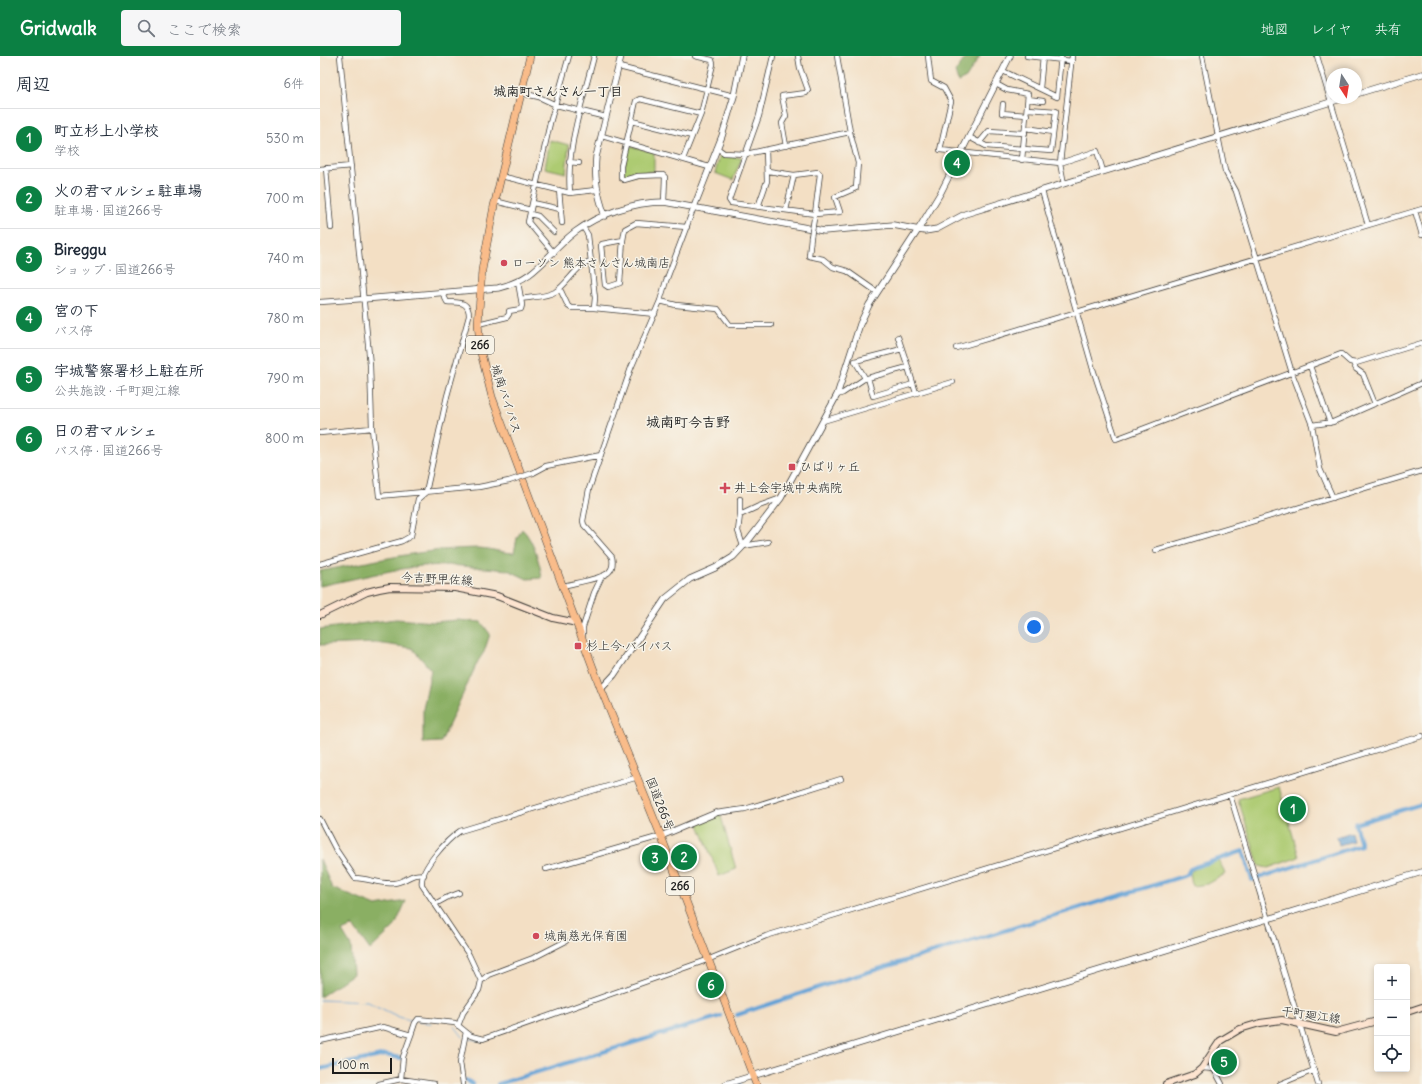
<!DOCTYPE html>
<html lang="ja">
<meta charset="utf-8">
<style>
:root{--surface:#fff;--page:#f6f6f7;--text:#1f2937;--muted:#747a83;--line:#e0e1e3;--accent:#0b8043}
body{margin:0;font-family:Delius,"Klee One",sans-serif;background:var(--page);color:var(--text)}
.controls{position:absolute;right:12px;bottom:12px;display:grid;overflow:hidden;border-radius:4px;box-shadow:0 2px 6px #0003}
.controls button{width:36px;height:36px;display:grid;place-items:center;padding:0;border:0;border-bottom:1px solid var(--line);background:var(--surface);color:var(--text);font:20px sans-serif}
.compass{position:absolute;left:1006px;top:12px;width:36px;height:36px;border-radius:50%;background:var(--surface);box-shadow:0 2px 6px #0003;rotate:168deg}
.scale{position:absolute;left:12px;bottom:10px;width:60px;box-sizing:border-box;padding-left:4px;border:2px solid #1c1c1c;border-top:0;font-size:11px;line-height:14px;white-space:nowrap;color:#1c1c1c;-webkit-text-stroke:3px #f7f3e8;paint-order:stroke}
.you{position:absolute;left:714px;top:571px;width:14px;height:14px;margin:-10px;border:3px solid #fff;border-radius:50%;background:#1a73e8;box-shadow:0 0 0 6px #1a73e833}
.badge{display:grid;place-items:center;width:26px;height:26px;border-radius:50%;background:var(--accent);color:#fff;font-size:13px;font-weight:700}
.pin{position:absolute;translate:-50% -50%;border:2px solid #fff;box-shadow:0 1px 4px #0006}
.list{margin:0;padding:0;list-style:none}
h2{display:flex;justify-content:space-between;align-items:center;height:52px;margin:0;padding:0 16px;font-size:17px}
h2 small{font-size:13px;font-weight:400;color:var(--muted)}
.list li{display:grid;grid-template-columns:26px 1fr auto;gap:12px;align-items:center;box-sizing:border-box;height:60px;padding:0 16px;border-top:1px solid var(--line)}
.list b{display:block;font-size:15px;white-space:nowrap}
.list p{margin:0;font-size:13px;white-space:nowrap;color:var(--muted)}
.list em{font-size:13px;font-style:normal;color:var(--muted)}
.icon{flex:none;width:22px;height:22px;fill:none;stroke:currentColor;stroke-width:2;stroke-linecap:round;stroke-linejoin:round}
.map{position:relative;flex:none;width:1102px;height:1028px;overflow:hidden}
header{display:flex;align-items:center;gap:24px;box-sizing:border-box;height:56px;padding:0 20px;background:var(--accent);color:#fff}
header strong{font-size:19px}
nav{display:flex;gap:22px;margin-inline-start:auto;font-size:14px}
.search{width:280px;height:36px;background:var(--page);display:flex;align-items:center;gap:10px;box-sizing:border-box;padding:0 14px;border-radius:4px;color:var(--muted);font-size:15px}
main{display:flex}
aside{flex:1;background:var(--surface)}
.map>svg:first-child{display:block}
.green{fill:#adcb72;stroke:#647447}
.forest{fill:#8aaf64;stroke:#536640}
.water{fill:#64a2d6;stroke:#405f79}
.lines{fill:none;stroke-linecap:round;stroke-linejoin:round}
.stream{stroke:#64a2d6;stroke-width:1}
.canal{stroke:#64a2d6;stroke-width:4}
.minor-casing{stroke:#3c3935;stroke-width:6}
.tertiary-casing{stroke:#3c3935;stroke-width:7}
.secondary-casing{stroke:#3c3935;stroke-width:8}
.trunk-casing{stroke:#3c3935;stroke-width:8}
.minor{stroke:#fff;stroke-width:4.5}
.tertiary{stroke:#fff;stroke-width:5.5}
.secondary{stroke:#fde4d0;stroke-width:6}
.trunk{stroke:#f9bc8a;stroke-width:7}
.minor-bridge-casing{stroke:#3c3935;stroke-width:6;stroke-linecap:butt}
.minor-bridge{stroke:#fff;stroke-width:4.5}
.poi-dot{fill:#d1495b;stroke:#f7f3e8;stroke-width:1.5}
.labels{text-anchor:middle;stroke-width:3;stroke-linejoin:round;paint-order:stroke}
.shield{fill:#f7f3e8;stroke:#5e5c59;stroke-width:1}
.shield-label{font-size:11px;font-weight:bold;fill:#1c1c1c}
.poi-label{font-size:12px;fill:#1c1c1c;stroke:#f7f3e8;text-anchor:start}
.street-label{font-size:12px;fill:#1c1c1c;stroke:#f7f3e8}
.neighbourhood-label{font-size:13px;font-weight:bold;fill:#1c1c1c;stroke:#f7f3e8}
.quarter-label{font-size:14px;font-weight:bold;fill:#1c1c1c;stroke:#f7f3e8}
</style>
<header>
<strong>Gridwalk</strong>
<div class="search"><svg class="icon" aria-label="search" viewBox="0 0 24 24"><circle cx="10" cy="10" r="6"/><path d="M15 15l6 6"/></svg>ここで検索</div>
<nav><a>地図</a><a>レイヤ</a><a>共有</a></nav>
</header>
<main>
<aside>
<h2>周辺<small>6件</small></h2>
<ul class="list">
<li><span class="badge">1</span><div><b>町立杉上小学校</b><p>学校</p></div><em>530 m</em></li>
<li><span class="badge">2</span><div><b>火の君マルシェ駐車場</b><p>駐車場 · 国道266号</p></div><em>700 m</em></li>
<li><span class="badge">3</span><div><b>Bireggu</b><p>ショップ · 国道266号</p></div><em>740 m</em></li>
<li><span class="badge">4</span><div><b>宮の下</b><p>バス停</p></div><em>780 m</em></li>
<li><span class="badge">5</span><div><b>宇城警察署杉上駐在所</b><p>公共施設 · 千町廻江線</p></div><em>790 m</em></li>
<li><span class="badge">6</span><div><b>日の君マルシェ</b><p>バス停 · 国道266号</p></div><em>800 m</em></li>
</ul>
</aside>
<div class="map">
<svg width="1102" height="1028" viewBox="0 0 1102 1028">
<rect width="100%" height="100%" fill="#f7f3e8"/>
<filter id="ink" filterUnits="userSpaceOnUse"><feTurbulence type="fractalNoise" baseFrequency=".025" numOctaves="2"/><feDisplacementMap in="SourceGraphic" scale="8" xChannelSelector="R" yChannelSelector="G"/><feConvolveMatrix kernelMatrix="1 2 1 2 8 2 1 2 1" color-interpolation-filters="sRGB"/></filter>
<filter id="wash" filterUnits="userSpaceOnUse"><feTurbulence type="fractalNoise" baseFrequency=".012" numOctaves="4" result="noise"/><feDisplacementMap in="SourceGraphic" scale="16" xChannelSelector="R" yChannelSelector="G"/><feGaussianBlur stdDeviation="0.9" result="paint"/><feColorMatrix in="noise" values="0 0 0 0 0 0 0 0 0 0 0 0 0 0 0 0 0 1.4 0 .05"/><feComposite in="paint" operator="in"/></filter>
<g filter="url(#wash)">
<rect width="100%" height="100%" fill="#f3dfc4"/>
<!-- green -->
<path class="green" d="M 230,84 L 249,89 L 246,117 L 225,112 Z
M 309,90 L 334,96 L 334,115 L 306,120 L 304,118 L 305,105 Z
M 400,99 L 422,102 L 413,124 L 395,117 Z
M 959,731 L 979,801 L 948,812 L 939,810 L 918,743 Z
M 400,757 L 416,813 L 399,820 L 378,766 Z
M 899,804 L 905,818 L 888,828 L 872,830 L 870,816 L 876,812 Z"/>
<!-- forest -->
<path class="forest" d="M 647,0 L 660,0 L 646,22 L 638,26 L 635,16 Z
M 202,473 C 213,483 220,507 222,522 L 207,523 L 188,514 L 130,509 L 101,510 L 70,515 L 0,530 L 0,515 C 52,506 105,492 158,492 C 170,492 182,497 194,497 L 197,482 Z
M 76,563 L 114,566 L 137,564 L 161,566 L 170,578 L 164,596 L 158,605 L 121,686 L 103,687 L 103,653 L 111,614 L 92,592 L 56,587 L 0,589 L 0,573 Z
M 0,803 L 12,832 L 56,850 L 86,845 L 75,870 L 50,894 L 33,870 L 22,875 L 31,890 L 33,918 L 0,941 Z"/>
<!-- water -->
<path class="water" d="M 1031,776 L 1033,785 L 1019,789 L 1017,781 Z"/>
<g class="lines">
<!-- stream -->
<path class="stream" d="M 0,944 L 48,946 L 79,961 L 93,965
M 98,966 L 111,967
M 134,969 L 143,981
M 146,982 L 162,985"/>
<!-- canal -->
<path class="canal" d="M 417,959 L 506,929 L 867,819 L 870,813 L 875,811 L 923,795 L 932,824 L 1041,789 L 1035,768 L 1102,748
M 0,1013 L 65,999 L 81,1002
M 146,1024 L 153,1028
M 178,1028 L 401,960
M 418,1028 L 420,1028"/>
</g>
</g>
<g filter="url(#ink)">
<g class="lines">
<defs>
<path id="minor" d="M 20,0 L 50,309 L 52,372 L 59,440 L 159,431 L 189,425
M 517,0 L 530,76
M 608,0 L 611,25 L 624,32 L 631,45 L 620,94 L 740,107 L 777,95 L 783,115
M 707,0 L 752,5
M 882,0 L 905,115 L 916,135 L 972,317 L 992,369 L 1000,413 L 1013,442
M 997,0 L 1048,169
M 299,11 L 414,40
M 683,15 L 737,41 L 741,0
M 676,28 L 687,34 L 708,38 L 702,104
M 720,32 L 723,0
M 201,37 L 219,41 L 236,49 L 286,61
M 708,43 L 723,45
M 683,48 L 682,57 L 707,59
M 312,65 L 372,80
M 706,72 L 733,76
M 282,80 L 389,111
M 649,81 L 666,90 L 704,93
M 659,87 L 669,75 L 705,77
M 466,90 L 462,67 L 466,60 L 462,40 L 486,37 L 488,34 L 480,12 L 478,0
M 397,92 L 404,97 L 426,98 L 530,76 L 538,107 L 536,132 L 515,141 L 520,156 L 495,158 L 494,159
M 704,93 L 731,95 L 736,55 L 708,53
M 363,103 L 381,58 L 393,8 L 392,4 L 375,0
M 249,106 L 259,107
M 6,112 L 11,172
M 0,113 L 31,110
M 448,115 L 474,119 L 498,116 L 500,118 L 495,158 L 411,147 L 409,144 L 439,60 L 453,0
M 181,120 L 250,137 L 276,134
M 744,128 L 740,107 L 752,0
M 239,134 L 242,167
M 722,135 L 772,310 L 796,383 L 1021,298 L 1030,306 L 1036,307 L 1102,287
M 250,137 C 246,90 263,45 274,0
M 175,145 L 211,154
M 344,146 L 345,121 L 343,119 L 318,120 L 304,124 L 301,122 L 301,110 L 316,45 L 320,43 L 381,58
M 213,147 L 240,153
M 438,151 L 447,125 L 446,94
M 466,154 L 474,119
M 1095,155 L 1102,179
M 210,158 L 218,160 L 234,176
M 491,181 L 489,200 L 503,203 L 513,211 L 527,215 L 557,236
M 303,184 L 300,227 L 288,231 L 285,229 L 281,189 L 282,188 L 303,184 L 305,173 L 316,167 L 367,171
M 234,197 L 208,166 L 230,67 L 249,0
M 240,233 L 248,250 L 251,252 L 274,252 L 275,242 L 268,179 L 263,171
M 201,243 C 212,241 226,241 235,236 C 248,228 256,209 271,205
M 340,245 L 356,249 L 398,253 L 410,269 L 451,269
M 0,246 L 44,243
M 274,252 L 335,258
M 158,268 L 187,261 L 189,258 L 189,255 L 201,253 L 202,249 L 198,226
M 578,281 L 588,311
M 636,292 L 1102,153
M 1033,307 L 1036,313 L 1043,318 L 1055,348
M 990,310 L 1010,367
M 545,322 L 535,305 L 582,293
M 548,322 L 553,340 L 593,328
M 517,339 L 523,337 L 544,323 L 588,311 L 596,337
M 503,365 L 633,326
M 992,369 L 1013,366 L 1102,327
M 0,377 L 52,372
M 213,417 L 226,410 L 281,399
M 420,443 L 420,459 L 418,475 L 423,490 L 448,486
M 420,459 L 439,450 L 461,442
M 836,494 L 1102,415
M 0,508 L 82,485 L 91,480 L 98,443 L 106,436 L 127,340 L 149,260 C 149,244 138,247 127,246 L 122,236
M 243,530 C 253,527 282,523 289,516 C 293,512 293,506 292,501 L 264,469 L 263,465 L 269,433 L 311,312 L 340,245 L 346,225 L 374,151
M 263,581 L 263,571 L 274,537 L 282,520
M 910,739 L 998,1028
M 396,757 L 425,753 L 521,723
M 0,763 L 15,792 L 35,822 C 48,822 61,829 74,827 C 86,826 91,816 104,819
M 226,813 L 341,780
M 115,848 L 126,842 L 139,837
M 161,925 L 149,899 L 102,829 C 99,813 128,783 140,775 L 318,721
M 138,970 L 143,957 L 159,934 L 161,925 L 168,919 L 213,902 L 246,885
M 0,985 L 63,971 L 91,979 L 95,967 L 98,963 L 135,967 L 151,980 L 163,983 L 387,904 L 446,880 L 1102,680
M 882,1012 L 894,1013 L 902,1028
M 81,1023 L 83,1001 L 91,979
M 59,1028 L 81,1023 L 114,1028
M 143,1028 L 140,1006 L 146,976
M 960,1028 L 994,1014"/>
<path id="tertiary" d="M 1036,38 L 1102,18
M 374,151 L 402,80 L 414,40 L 422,0
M 285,160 C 278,140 274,123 276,101 L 301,0
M 44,243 L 178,232 C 219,222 225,199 255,176 C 279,158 313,146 344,146 L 504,175 L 573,169 L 605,175 L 617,173 L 645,158 L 1024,42
M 281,633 L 294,619 L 345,543 L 370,523 L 395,512 L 413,501 L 428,485 L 461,442 L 517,339 L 540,268 L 549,249 L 598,174 L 621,136 L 690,0
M 341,780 L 396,757
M 406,1028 L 1102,816"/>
<path id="secondary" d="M 0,559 L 47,536 L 59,533 L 70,531 L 135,532 L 177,540 L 233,562 L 257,567
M 1087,956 L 1102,951
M 846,1028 L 875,1018 L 882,1012 L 900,985 L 920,973 L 940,967 L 962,964 L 1016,976 L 1057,965"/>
<path id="trunk" d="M 210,0 L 174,150 L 162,214 L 158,268 L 161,297 L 172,341 L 281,633 L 341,780 L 436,1028"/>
</defs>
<!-- minor casing -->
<use href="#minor" class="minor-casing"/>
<!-- tertiary casing -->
<use href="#tertiary" class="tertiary-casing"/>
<!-- secondary casing -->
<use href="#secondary" class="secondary-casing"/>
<!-- trunk casing -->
<use href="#trunk" class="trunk-casing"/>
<!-- minor -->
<use href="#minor" class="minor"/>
<!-- tertiary -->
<use href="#tertiary" class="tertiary"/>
<!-- secondary -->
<use href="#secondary" class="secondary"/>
<!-- trunk -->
<use href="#trunk" class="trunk"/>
<defs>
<path id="minor-bridge" d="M 491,181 L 494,163
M 189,425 L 213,417"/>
</defs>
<!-- minor-bridge casing -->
<use href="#minor-bridge" class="minor-bridge-casing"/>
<!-- minor-bridge -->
<use href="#minor-bridge" class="minor-bridge"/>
</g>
</g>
<!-- markers -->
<g class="poi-dot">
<circle cx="184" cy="207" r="4"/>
<rect x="468" y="407" width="8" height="8" rx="2"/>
<path d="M403 426h4v4h4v4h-4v4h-4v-4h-4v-4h4z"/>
<rect x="254" y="586" width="8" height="8" rx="2"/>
<circle cx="216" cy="880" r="4"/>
</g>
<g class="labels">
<!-- shield labels -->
<g class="shield">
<rect x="146" y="280" width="28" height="18" rx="3"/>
<rect x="346" y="821" width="28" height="18" rx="3"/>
</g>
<g class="shield-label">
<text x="160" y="293">266</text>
<text x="360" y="834">266</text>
</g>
<!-- poi labels -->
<g class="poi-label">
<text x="192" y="211">ローソン 熊本さんさん城南店</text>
<text x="480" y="415">ひばりヶ丘</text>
<text x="414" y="436">井上会宇城中央病院</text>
<text x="266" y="594">杉上今·バイパス</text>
<text x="224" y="884">城南慈光保育園</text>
</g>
<!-- street labels -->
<g class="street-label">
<text transform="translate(186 343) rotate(72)" y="4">城南バイパス</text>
<text transform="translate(117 523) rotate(3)" y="4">今吉野甲佐線</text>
<text transform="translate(340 748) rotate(68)" y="4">国道266号</text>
<text transform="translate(991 959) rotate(8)" y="4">千町廻江線</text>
</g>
<!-- neighbourhood labels -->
<g class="neighbourhood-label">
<text x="238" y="40">城南町さんさん一丁目</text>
</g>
<!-- quarter labels -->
<g class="quarter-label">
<text x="368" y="371">城南町今吉野</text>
</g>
</g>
</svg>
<div class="controls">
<button>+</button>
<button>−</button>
<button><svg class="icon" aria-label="locate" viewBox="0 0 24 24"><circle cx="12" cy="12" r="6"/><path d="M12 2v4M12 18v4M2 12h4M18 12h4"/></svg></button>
</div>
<svg class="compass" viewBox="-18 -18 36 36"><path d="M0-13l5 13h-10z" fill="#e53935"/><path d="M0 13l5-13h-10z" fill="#747a83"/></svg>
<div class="scale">100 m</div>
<div class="you"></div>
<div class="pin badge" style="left:973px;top:753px">1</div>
<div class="pin badge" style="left:364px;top:801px">2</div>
<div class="pin badge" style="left:335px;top:802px">3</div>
<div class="pin badge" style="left:637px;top:107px">4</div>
<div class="pin badge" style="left:904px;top:1006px">5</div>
<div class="pin badge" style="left:391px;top:929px">6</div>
</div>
</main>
